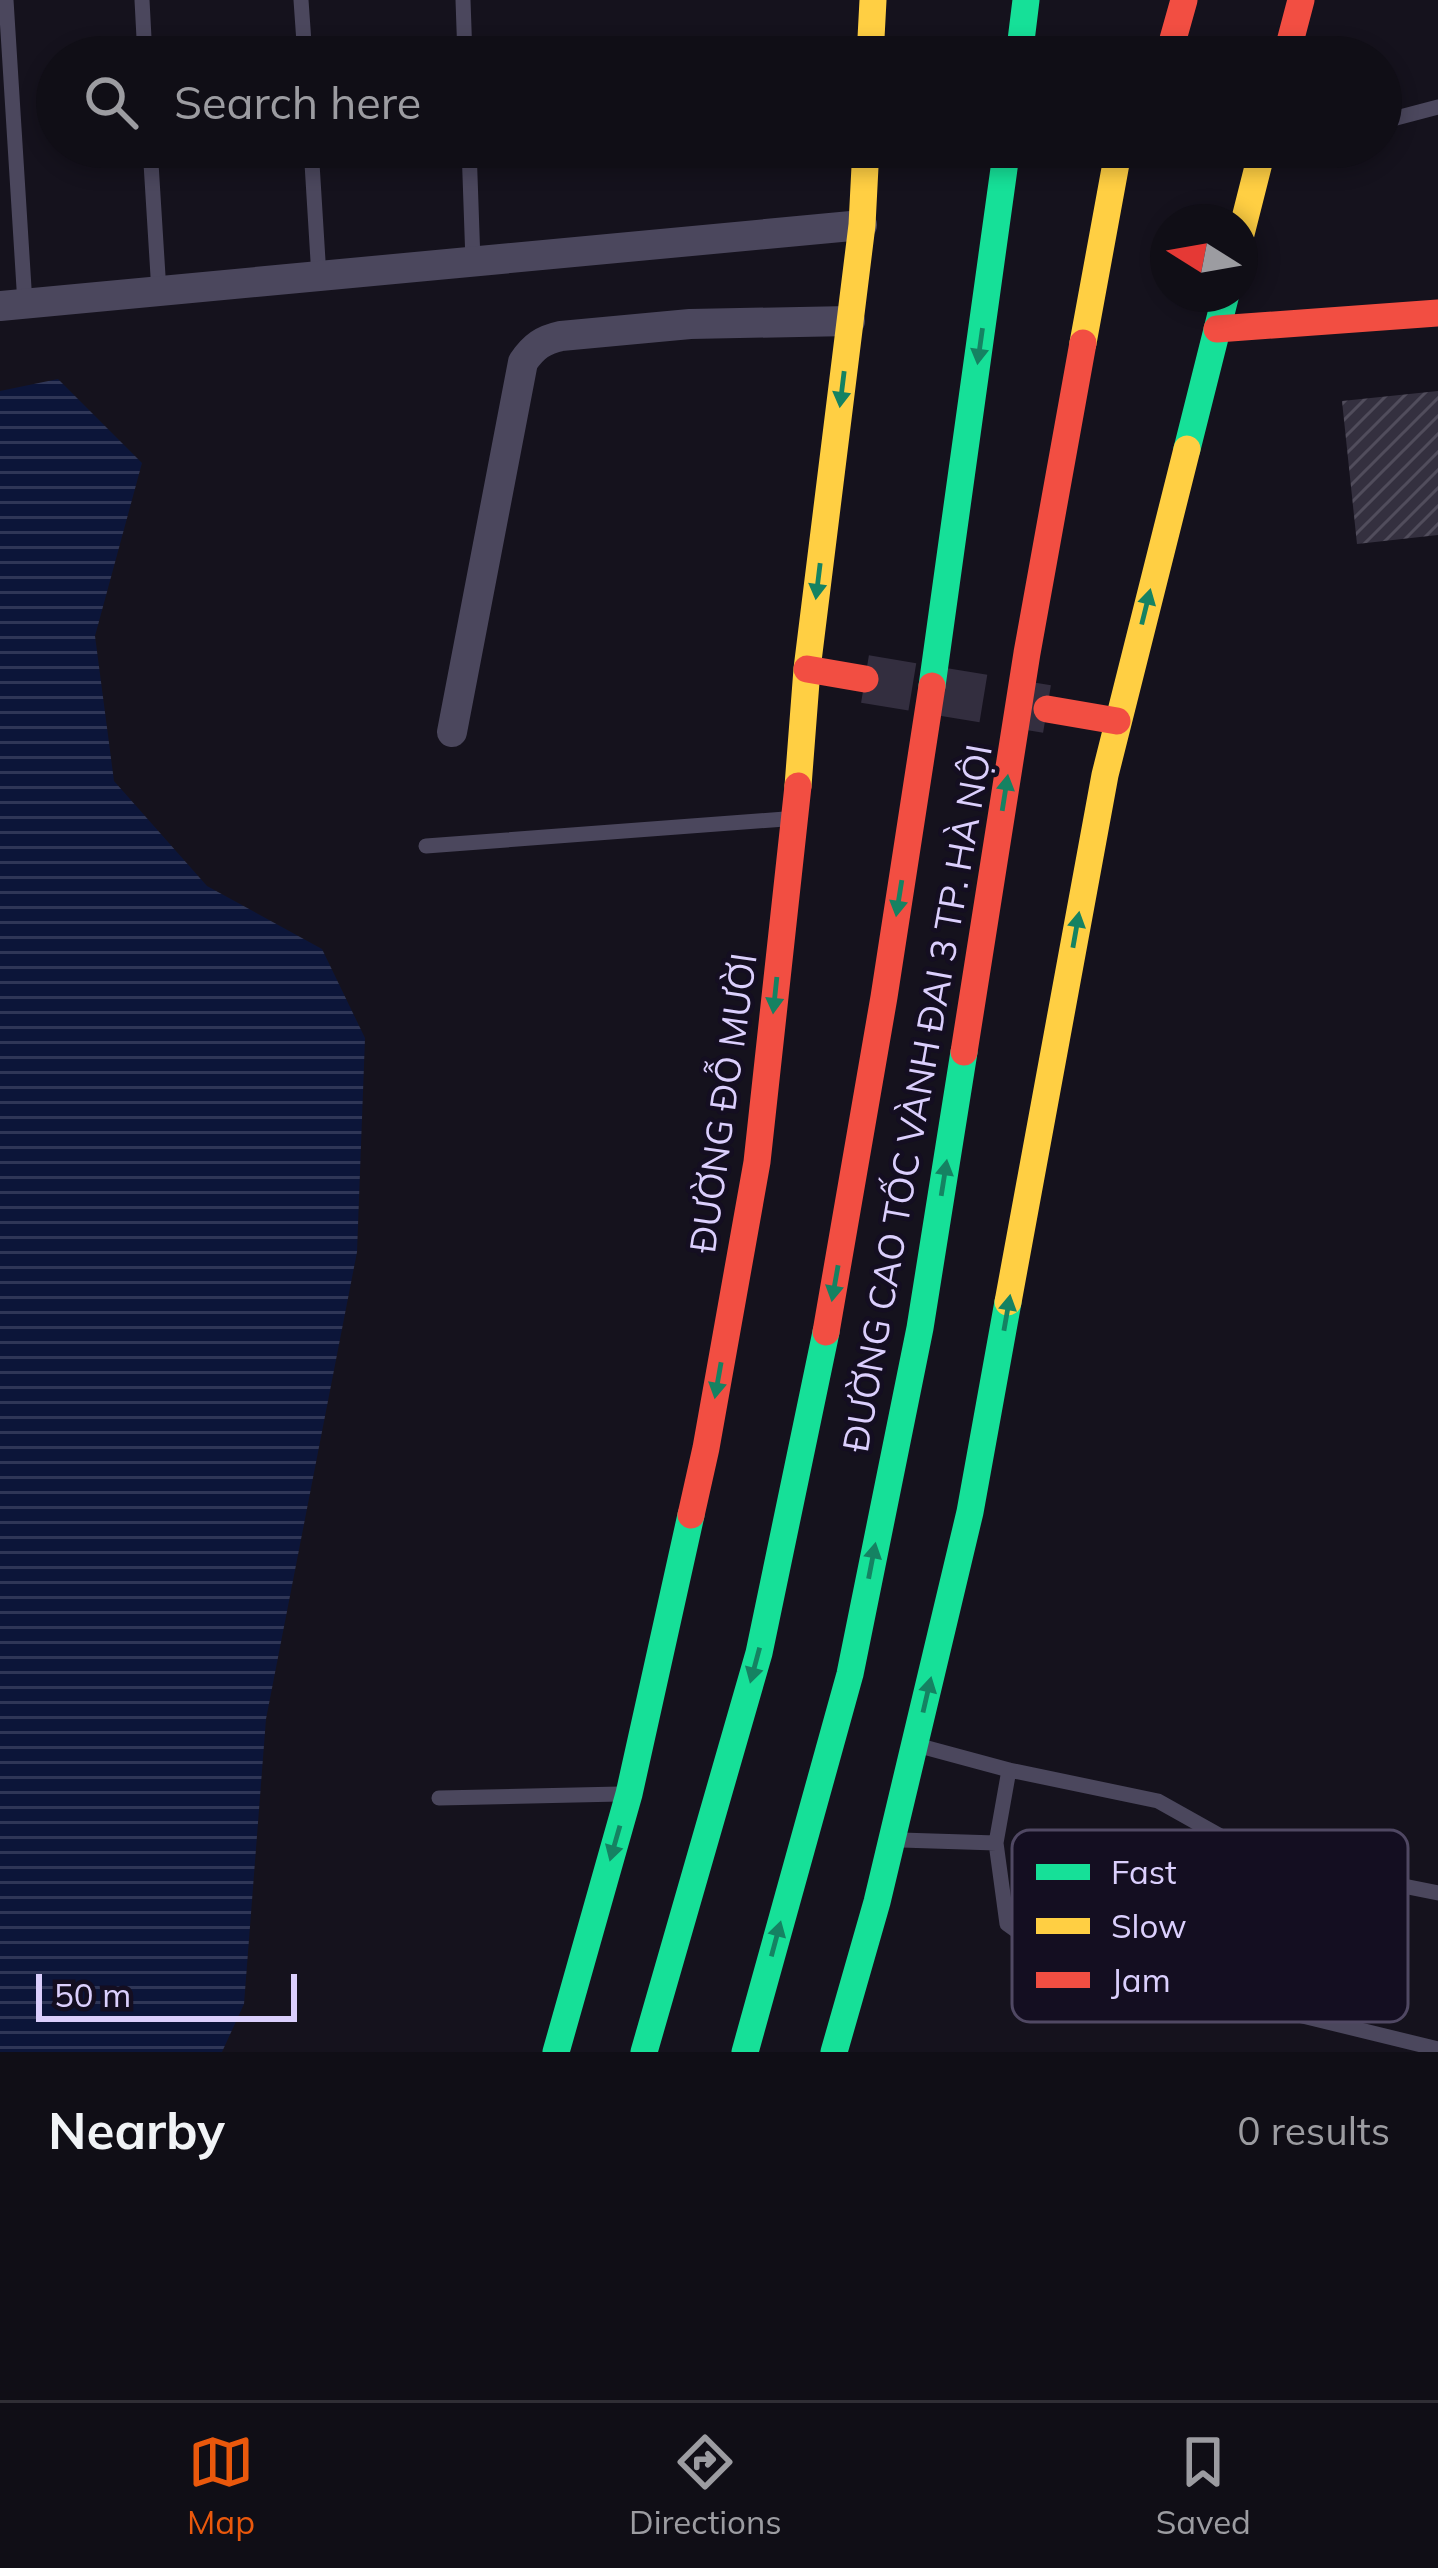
<!DOCTYPE html>
<meta charset="utf-8">
<style>
:root{--surface:#100e16;--page:#19171f;--text:#f1f3f6;--muted:#9c9ca1;--line:#302e35;--accent:#ea580c}
body{margin:0;font-family:Mulish,sans-serif;background:var(--page);color:var(--text)}
.compass{position:absolute;left:1150px;top:204px;width:108px;height:108px;border-radius:50%;background:var(--surface);box-shadow:0 6px 18px #0003;rotate:281deg}
.scale{position:absolute;left:36px;bottom:30px;width:261px;box-sizing:border-box;padding-left:12px;border:6px solid #dbcffd;border-top:0;font-size:33px;line-height:42px;white-space:nowrap;color:#dbcffd;-webkit-text-stroke:9px #140e21;paint-order:stroke}
.list{margin:0;padding:0;list-style:none}
h2{display:flex;justify-content:space-between;align-items:center;height:156px;margin:0;padding:0 48px;font-size:51px}
h2 small{font-size:39px;font-weight:400;color:var(--muted)}
.icon{flex:none;width:66px;height:66px;fill:none;stroke:currentColor;stroke-width:2;stroke-linecap:round;stroke-linejoin:round}
.map{position:relative;flex:none;width:1438px;height:2052px;overflow:hidden}
.search{position:absolute;background:var(--surface);box-shadow:0 6px 18px #0003;left:36px;right:36px;top:36px;height:132px;display:flex;align-items:center;gap:30px;box-sizing:border-box;padding:0 42px;border-radius:66px;color:var(--muted);font-size:45px}
.sheet{height:348px;background:var(--surface)}
nav{display:flex;justify-content:space-around;align-items:center;box-sizing:border-box;height:168px;border-top:3px solid var(--line);background:var(--surface);font-size:33px;color:var(--muted)}
nav a{display:grid;justify-items:center;gap:6px}
nav .on{color:var(--accent)}
.map>svg:first-child{display:block}
.water{fill:url(#water-rules)}
.building{fill:url(#building-hatch)}
.lines{fill:none;stroke-linecap:round;stroke-linejoin:round}
.primary-tunnel{stroke:#332e3f;stroke-width:48;stroke-dasharray:48 24;stroke-linecap:butt}
.lane{stroke:#4b475d;stroke-width:15}
.street{stroke:#4b475d;stroke-width:30}
.fast{stroke:#16e098;stroke-width:27}
.slow{stroke:#ffcf43;stroke-width:27}
.jam{stroke:#f24e42;stroke-width:27}
.oneway{fill:#158262}
.labels{text-anchor:middle;stroke-width:9;stroke-linejoin:round;paint-order:stroke}
.street-label{font-size:36px;fill:#dbcffd;stroke:#140e21}
.key{fill:#140e21;stroke:#504863;stroke-width:3}
.key-label{font-size:33px;fill:#dbcffd}
</style>
<div class="map">
<svg width="1438" height="2052" viewBox="0 0 1438 2052">
<defs>
<pattern id="water-rules" width="6" height="5" patternUnits="userSpaceOnUse" patternTransform="scale(3)"><rect width="6" height="5" fill="#0c1539"/><path d="M0 2.5h6" fill="none" stroke="#2f3657"/></pattern>
<pattern id="building-hatch" width="6" height="6" patternUnits="userSpaceOnUse" patternTransform="scale(3)"><rect width="6" height="6" fill="#34303f"/><path d="M-1 1l2-2M0 6l6-6M5 7l2-2" fill="none" stroke="#514d5c"/></pattern>
</defs>
<rect width="100%" height="100%" fill="#15121d"/>
<!-- water -->
<path class="water" d="M 58,379 L 142,463 L 95,636 L 114,781 L 207,886 L 322,949 L 365,1038 L 357,1252 L 266,1719 L 244,2004 L 222,2052 L 0,2052 L 0,391 Z"/>
<!-- building -->
<path class="building" d="M 1438,391 L 1438,535 L 1357,544 L 1342,401 Z"/>
<g class="lines">
<!-- primary-tunnel -->
<path class="primary-tunnel" d="M 865,679 L 1047,709"/>
<!-- lane -->
<path class="lane" d="M 6,0 L 25,304
M 142,0 L 145,57
M 301,0 L 305,57
M 463,0 L 465,57
M 1381,122 L 1438,107
M 150,147 L 159,292
M 311,147 L 319,277
M 469,147 L 473,262
M 426,846 L 785,819
M 920,1746 L 1009,1770 L 1158,1801 L 1258,1857 L 1438,1893
M 1009,1770 L 996,1843 L 1007,1924 L 1049,1954 L 1438,2049
M 439,1798 L 620,1794
M 901,1840 L 996,1843"/>
<!-- street -->
<path class="street" d="M 0,306 L 862,225
M 452,732 L 523,362 C 534,346 543,340 561,336 L 690,324 L 850,321"/>
<!-- fast -->
<path class="fast" d="M 1019,57 L 1026,0
M 1187,449 L 1226,294
M 932,686 L 1007,147
M 556,2052 L 629,1794 L 691,1515
M 644,2052 L 759,1653 L 826,1332
M 745,2052 L 850,1674 L 920,1328 L 964,1052
M 834,2052 L 877,1902 L 970,1512 L 1008,1302"/>
<!-- slow -->
<path class="slow" d="M 870,57 L 873,0
M 1240,238 L 1263,147
M 1083,343 L 1119,147
M 798,786 L 807,669 L 862,225 L 866,147
M 1008,1302 L 1105,775 L 1187,449"/>
<!-- jam -->
<path class="jam" d="M 1168,57 L 1184,0
M 1286,57 L 1301,0
M 1217,329 L 1438,313
M 807,669 L 865,679
M 1047,709 L 1117,721
M 964,1052 L 1027,653 L 1083,343
M 826,1332 L 884,997 L 932,686
M 691,1515 L 706,1448 L 757,1162 L 798,786"/>
</g>
<!-- one-way arrows -->
<defs><path id="oneway-solid" d="M-6-.8H1V-3.2L6.5 0L1 3.2V.8H-6Z" transform="scale(3)"/></defs>
<g class="oneway">
<use href="#oneway-solid" transform="translate(980 346) rotate(98)"/>
<use href="#oneway-solid" transform="translate(842 389) rotate(97)"/>
<use href="#oneway-solid" transform="translate(818 581) rotate(97)"/>
<use href="#oneway-solid" transform="translate(1146 607) rotate(-76)"/>
<use href="#oneway-solid" transform="translate(1005 793) rotate(-81)"/>
<use href="#oneway-solid" transform="translate(899 898) rotate(99)"/>
<use href="#oneway-solid" transform="translate(1076 930) rotate(-80)"/>
<use href="#oneway-solid" transform="translate(775 995) rotate(96)"/>
<use href="#oneway-solid" transform="translate(944 1178) rotate(-81)"/>
<use href="#oneway-solid" transform="translate(835 1283) rotate(100)"/>
<use href="#oneway-solid" transform="translate(1007 1313) rotate(-80)"/>
<use href="#oneway-solid" transform="translate(718 1380) rotate(100)"/>
<use href="#oneway-solid" transform="translate(872 1561) rotate(-79)"/>
<use href="#oneway-solid" transform="translate(755 1665) rotate(105)"/>
<use href="#oneway-solid" transform="translate(927 1695) rotate(-77)"/>
<use href="#oneway-solid" transform="translate(615 1843) rotate(106)"/>
<use href="#oneway-solid" transform="translate(776 1939) rotate(-75)"/>
</g>
<g class="labels">
<!-- street labels -->
<g class="street-label">
<text transform="translate(917 1098) rotate(-80)" y="13">ĐƯỜNG CAO TỐC VÀNH ĐAI 3 TP. HÀ NỘI</text>
<text transform="translate(723 1103) rotate(-82)" y="13">ĐƯỜNG ĐỖ MƯỜI</text>
</g>
</g>
<!-- legend -->
<rect x="1012" y="1830" width="396" height="192" rx="18" class="key"/>
<rect x="1036" y="1864" width="54" height="16" fill="#16e098"/>
<rect x="1036" y="1918" width="54" height="16" fill="#ffcf43"/>
<rect x="1036" y="1972" width="54" height="16" fill="#f24e42"/>
<g class="key-label">
<text x="1111" y="1884">Fast</text>
<text x="1111" y="1938">Slow</text>
<text x="1111" y="1992">Jam</text>
</g>
</svg>
<svg class="compass" viewBox="-18 -18 36 36"><path d="M0-13l5 13h-10z" fill="#e53935"/><path d="M0 13l5-13h-10z" fill="#9c9ca1"/></svg>
<div class="scale">50 m</div>
<div class="search"><svg class="icon" aria-label="search" viewBox="0 0 24 24"><circle cx="10" cy="10" r="6"/><path d="M15 15l6 6"/></svg>Search here</div>
</div>
<section class="sheet">
<h2>Nearby<small>0 results</small></h2>
<ul class="list">
</ul>
</section>
<nav>
<a class="on"><svg class="icon" aria-label="map" viewBox="0 0 24 24"><path d="M3 6l6-2 6 2 6-2v14l-6 2-6-2-6 2zM9 4v14M15 6v14"/></svg>Map</a>
<a><svg class="icon" aria-label="directions" viewBox="0 0 24 24"><path d="M12 3l9 9-9 9-9-9zM9 14v-3h6M13 9l2 2-2 2"/></svg>Directions</a>
<a><svg class="icon" aria-label="saved" viewBox="0 0 24 24"><path d="M7 4h10v16l-5-4-5 4z"/></svg>Saved</a>
</nav>
